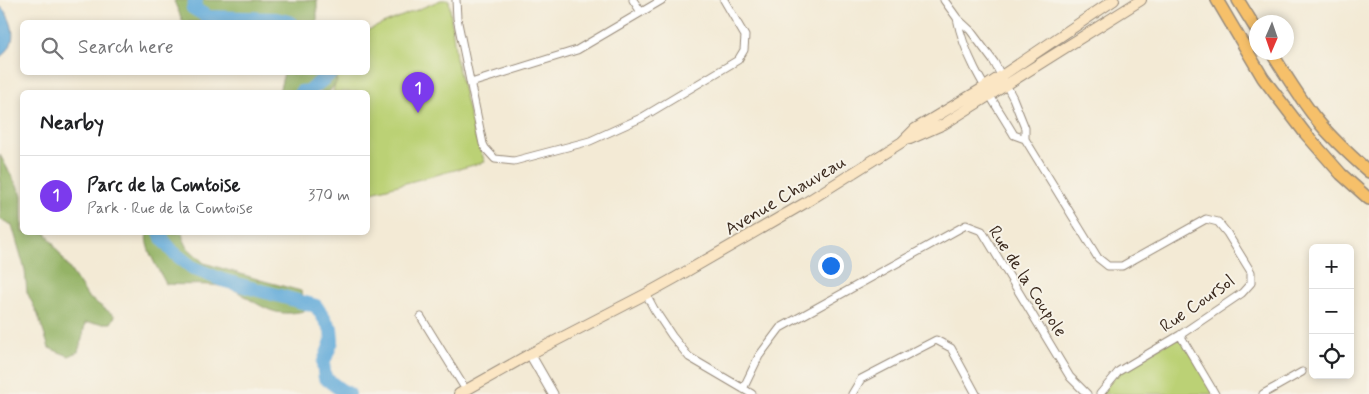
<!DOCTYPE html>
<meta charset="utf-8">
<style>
:root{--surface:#fff;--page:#f6f6f6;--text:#202124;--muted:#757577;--line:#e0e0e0;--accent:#7c3aed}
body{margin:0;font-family:Mynerve,sans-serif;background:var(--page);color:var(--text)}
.controls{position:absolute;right:15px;bottom:15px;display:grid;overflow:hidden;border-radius:8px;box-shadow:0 2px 8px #0003}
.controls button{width:45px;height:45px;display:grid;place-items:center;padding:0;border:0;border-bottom:1px solid var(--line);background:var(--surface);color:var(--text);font:25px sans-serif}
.compass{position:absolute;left:1249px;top:15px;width:45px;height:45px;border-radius:50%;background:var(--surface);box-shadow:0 2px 8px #0003;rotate:182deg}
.you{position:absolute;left:830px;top:265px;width:18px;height:18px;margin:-12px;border:4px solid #fff;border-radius:50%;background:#1a73e8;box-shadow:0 0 0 8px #1a73e833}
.badge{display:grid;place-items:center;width:32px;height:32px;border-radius:50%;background:var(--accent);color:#fff;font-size:16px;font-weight:700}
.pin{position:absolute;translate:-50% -41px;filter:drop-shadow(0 1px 2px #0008)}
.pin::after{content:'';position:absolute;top:26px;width:18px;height:15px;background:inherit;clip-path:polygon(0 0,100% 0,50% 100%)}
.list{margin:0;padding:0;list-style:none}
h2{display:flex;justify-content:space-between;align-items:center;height:65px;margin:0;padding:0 20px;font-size:21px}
h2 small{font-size:16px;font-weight:400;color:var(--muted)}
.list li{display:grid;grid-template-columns:32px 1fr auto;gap:15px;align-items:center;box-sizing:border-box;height:80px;padding:0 20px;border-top:1px solid var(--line)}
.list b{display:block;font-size:19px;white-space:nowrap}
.list p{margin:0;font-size:16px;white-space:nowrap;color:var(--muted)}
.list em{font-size:16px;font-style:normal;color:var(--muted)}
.icon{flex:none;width:28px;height:28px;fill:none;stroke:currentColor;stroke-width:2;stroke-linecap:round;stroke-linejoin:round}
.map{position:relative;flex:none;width:1369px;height:394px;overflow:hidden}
.search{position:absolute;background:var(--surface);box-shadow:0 2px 8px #0003;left:20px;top:20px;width:350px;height:55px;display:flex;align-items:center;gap:12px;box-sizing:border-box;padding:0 18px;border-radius:8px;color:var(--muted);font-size:19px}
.panel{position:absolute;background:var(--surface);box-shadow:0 2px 8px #0003;left:20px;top:90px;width:350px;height:145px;border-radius:8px}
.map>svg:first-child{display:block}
.green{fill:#bbd175;stroke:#7b7e4a}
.forest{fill:#94b366;stroke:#686e42}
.water{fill:#62aad9;stroke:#4e6a7c}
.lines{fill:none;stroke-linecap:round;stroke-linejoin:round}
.river{stroke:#62aad9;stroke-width:14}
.minor-casing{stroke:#978a7a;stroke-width:9}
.tertiary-casing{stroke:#978a7a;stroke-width:11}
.secondary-casing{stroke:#978a7a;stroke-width:12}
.trunk-casing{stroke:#978a7a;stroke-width:14}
.minor{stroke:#fff;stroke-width:7}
.tertiary{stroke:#fff;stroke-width:9}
.secondary{stroke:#fbe6c4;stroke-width:10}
.trunk{stroke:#f6c06b;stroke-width:11}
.labels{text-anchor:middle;stroke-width:4;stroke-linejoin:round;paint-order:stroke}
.street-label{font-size:18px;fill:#3b2a1e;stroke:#f7f3e8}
</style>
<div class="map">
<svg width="1369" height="394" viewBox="0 0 1369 394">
<rect width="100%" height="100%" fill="#f7f3e8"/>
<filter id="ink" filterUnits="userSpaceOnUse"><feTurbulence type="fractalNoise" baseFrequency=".02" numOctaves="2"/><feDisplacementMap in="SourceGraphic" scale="10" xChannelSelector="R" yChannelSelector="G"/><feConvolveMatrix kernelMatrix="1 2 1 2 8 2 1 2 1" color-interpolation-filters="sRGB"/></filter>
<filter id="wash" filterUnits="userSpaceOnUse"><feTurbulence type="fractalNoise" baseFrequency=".0096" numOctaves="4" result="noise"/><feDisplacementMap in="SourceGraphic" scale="20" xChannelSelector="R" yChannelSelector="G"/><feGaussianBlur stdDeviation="1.12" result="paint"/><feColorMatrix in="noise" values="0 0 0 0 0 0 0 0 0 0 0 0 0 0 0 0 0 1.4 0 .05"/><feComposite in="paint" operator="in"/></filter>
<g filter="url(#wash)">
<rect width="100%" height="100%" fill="#f3ead5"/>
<!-- green -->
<path class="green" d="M 441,0 L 449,0 L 456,59 L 474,134 L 485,162 L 368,193 L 368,92 L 333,92 L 338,73 L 368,72 L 368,30 Z
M 1180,335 L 1215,394 L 1100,394 L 1119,371 Z"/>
<!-- forest -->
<path class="forest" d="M 176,0 L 317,0 L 317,22 L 183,22 L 174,1 Z
M 284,73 L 333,73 L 337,82 L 329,92 L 279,92 Z
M 0,155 L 22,195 L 22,232 L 46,233 L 88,297 L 115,316 L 111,323 L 85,323 L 83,335 L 78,352 L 69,356 L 49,348 L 38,315 L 27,292 L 25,270 L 12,225 L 0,219 Z
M 147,233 L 182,233 L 183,238 L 188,248 L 204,263 L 264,281 L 301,291 L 304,311 C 279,316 271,312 249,299 C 244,296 238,291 232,289 C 213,282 187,286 166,284 C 159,270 143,247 147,233 Z"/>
<!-- water -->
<path class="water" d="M 0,6 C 10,15 16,32 11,44 C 9,50 5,53 0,57 Z"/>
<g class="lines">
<!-- river -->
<path class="river" d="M 196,0 L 193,8 L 208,17 L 276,19 L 290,22
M 301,92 L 309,91 L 332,72
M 160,232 L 163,240 L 173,252 L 193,268 L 222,280 L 316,306 L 331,329 L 332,341 L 323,364 L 325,378 L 341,390 L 349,394"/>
</g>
</g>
<g filter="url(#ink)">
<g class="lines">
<defs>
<path id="minor" d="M 456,0 L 457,18 L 483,144 L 485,148 L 495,159 L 514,161 L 590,141 L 641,118 L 738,60 L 744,50 L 745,36 L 724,0
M 633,0 L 641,12
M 944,0 L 957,18 L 970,30 L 994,62 L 1013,98 L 1025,128 L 1025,139 L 1098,258 L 1108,266 L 1122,266 L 1206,219 L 1218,222 L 1227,233 L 1251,272 L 1251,283 L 1242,293 L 1180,335 L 1119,371 L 1100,394
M 957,18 C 965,61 992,98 1014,135 L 1025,139
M 471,83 L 577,50 L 662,0
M 646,294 L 654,309 L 672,336 L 689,357 L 752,394
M 421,317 L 466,390
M 1180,335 L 1215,394
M 743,389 L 759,356 L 780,328 L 966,225 L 982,231 L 1070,377 L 1087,394
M 852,394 L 861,379 L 936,340 L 951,348 L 976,394
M 1263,394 L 1302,372"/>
<path id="tertiary" d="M 530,354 L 553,394"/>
<path id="secondary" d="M 910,139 L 944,124 L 1141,0
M 459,394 L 530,354 L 646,294 L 675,278 L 805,203 L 902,142 L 915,129 L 985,87 L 1114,0"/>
<path id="trunk" d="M 1217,0 L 1263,78 L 1305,133 L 1341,174 L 1369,199
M 1238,0 L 1256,29
M 1271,52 C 1286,75 1300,99 1317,120 C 1332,139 1351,156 1369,172"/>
</defs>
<!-- minor casing -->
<use href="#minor" class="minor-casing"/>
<!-- tertiary casing -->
<use href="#tertiary" class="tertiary-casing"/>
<!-- secondary casing -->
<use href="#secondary" class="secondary-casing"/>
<!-- trunk casing -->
<use href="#trunk" class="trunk-casing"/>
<!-- minor -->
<use href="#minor" class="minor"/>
<!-- tertiary -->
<use href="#tertiary" class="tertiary"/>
<!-- secondary -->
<use href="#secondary" class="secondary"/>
<!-- trunk -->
<use href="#trunk" class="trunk"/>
</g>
</g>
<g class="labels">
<!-- street labels -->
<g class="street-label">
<text transform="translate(785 195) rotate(-31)" y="6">Avenue Chauveau</text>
<text transform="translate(1028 281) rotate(57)" y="6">Rue de la Coupole</text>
<text transform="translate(1197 303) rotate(-35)" y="6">Rue Coursol</text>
</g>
</g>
</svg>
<div class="controls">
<button>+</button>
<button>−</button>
<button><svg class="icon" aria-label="locate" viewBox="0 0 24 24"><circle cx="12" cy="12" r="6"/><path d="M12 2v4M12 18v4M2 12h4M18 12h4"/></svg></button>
</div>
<svg class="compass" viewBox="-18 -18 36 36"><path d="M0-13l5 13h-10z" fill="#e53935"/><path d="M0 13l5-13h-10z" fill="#757577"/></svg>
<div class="you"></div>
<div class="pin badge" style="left:418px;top:113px">1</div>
<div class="search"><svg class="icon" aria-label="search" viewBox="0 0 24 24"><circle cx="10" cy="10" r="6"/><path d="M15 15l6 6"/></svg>Search here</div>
<section class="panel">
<h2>Nearby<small></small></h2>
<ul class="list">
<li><span class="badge">1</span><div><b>Parc de la Comtoise</b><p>Park · Rue de la Comtoise</p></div><em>370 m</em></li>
</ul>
</section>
</div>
